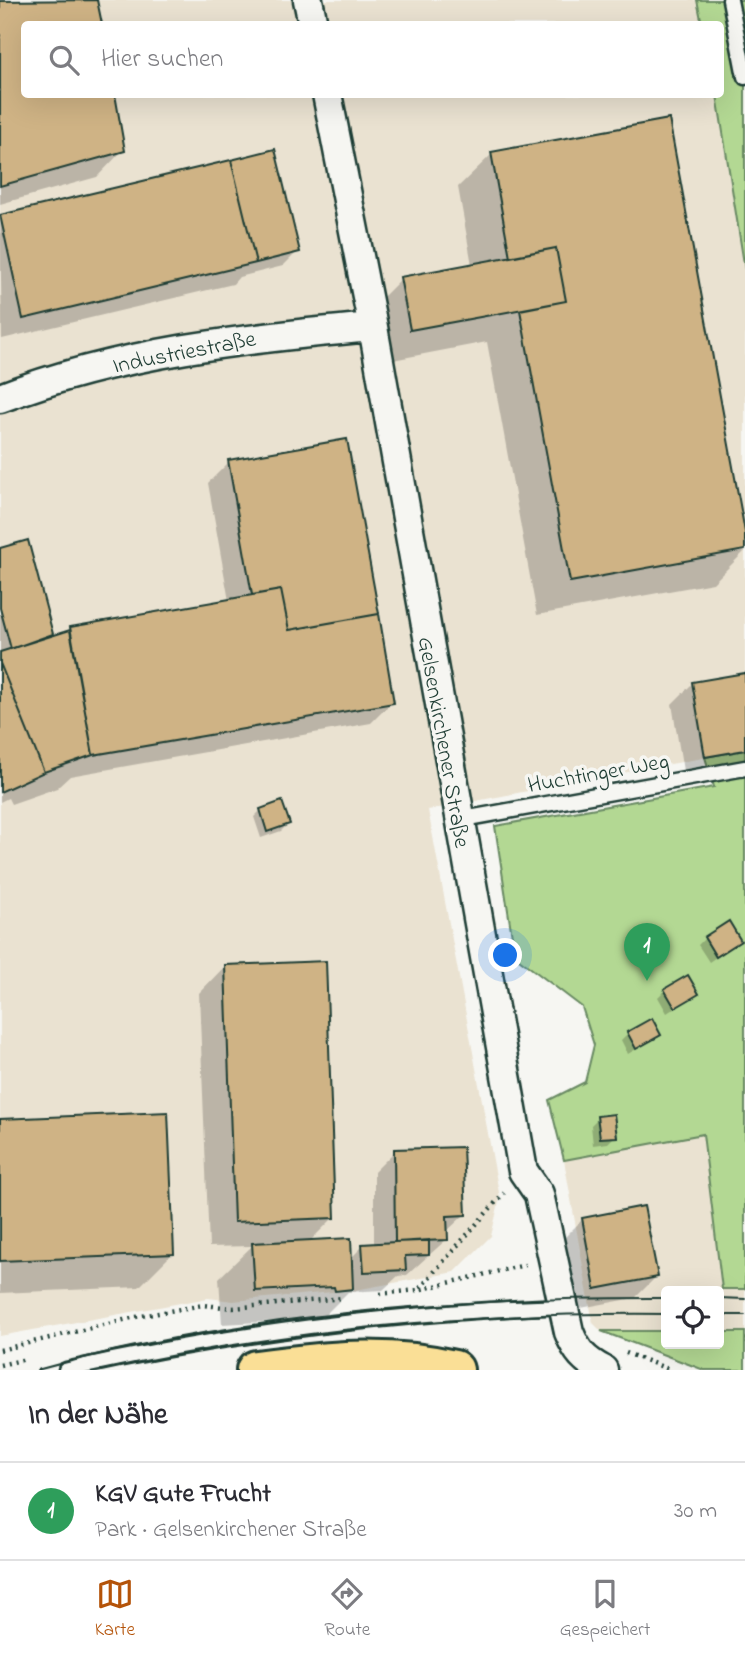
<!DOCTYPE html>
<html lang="de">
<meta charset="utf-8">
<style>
:root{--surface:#fff;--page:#f7f7f7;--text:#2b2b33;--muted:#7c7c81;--line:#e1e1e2;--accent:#b45309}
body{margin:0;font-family:"Indie Flower",sans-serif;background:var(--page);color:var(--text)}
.controls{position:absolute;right:21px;bottom:21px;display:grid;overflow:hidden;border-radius:7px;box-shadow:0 7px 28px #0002}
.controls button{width:63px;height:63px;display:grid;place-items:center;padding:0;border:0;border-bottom:2px solid var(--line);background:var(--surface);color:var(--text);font:35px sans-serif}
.you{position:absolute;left:506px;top:956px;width:24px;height:24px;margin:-18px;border:5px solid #fff;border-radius:50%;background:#1a73e8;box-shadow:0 0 0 10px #1a73e833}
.badge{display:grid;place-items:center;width:46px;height:46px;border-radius:50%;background:var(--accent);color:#fff;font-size:23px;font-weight:700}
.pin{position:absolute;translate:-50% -58px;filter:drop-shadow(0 2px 4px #0008)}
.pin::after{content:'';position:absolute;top:37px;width:24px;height:21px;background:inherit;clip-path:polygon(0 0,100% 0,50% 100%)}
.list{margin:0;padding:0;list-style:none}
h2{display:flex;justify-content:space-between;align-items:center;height:91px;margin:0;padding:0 28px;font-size:30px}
h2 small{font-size:23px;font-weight:400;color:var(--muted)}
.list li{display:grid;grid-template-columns:46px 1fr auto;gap:21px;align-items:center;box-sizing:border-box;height:98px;padding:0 28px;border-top:2px solid var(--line)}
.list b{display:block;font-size:26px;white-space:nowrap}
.list p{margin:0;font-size:23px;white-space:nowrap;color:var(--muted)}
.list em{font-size:23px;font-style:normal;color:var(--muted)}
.icon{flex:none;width:38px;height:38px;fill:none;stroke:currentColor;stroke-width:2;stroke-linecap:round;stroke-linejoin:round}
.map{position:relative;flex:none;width:745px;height:1370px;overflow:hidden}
.search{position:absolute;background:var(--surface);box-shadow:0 7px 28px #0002;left:21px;right:21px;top:21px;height:77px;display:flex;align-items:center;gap:18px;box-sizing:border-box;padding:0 24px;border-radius:7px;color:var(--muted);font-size:26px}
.sheet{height:189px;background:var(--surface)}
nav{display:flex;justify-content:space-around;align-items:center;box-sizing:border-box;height:98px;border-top:2px solid var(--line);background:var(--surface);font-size:19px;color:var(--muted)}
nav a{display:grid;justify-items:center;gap:4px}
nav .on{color:var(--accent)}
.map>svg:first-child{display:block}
.built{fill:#eae2d1}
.green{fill:#b3d893;stroke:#698a64;stroke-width:2}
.shadow{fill:#0003}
.building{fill:#cfb385;stroke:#1f3d34;stroke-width:2}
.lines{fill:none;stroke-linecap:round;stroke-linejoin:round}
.service-casing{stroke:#1f3d34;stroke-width:19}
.minor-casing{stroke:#1f3d34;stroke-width:33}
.trunk-casing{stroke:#1f3d34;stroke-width:44}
.path{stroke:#1f3d34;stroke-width:4.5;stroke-dasharray:2 5;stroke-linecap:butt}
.service{stroke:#f6f6f2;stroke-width:14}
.minor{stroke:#f6f6f2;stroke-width:28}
.trunk{stroke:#fadf96;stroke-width:38}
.tram{stroke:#1f3d34;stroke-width:2}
.labels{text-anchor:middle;stroke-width:7;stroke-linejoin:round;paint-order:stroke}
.street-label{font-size:23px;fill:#1f3d34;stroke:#f6f6f2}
</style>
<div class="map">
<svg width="745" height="1370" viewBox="0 0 745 1370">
<rect width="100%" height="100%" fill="#f6f6f2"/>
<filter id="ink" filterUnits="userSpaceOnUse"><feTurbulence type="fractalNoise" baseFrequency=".0143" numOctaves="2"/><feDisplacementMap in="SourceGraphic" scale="14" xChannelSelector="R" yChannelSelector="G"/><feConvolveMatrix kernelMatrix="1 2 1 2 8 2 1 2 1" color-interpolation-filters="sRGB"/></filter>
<g filter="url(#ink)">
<!-- built -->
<path class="built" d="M 0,0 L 697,0 L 702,24 L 24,24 L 24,94 L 717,95 L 745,270 L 745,750 L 428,810 L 500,1198 L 491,1236 L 455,1272 L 355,1290 L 233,1301 L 208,1298 L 0,1336 Z
M 703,1134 L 722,1289 L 745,1289 L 745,1332 L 719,1332 L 719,1291 L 666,1291 L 666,1331 L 601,1331 L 593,1323 L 564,1160 Z"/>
<!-- green -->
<path class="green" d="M 697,0 L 745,0 L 745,270 L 717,95 L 720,94 L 720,24 L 702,24 Z
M 745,750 L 745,1289 L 722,1289 L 703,1134 L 564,1160 L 549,1100 L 585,1082 L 594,1045 L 582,1007 L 515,956 L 495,826 L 714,787 L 705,757 Z
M 601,1331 L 666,1331 L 666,1344 L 719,1344 L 719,1332 L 745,1332 L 745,1370 L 704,1370 Z"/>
<!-- shadow -->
<path class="shadow" d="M 0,0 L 96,0 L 100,24 L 24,24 L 24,94 L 123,150 L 97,177 L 0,204 Z
M 492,154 L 745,542 L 745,551 L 713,583 L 537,615 L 487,342 L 377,363 L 368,312 L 401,279 L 472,265 L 458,187 Z
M 232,162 L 298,251 L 283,266 L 239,277 L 233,284 L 2,339 L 0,217 Z
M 229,462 L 392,702 L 371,723 L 70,776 L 57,788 L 11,804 L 8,798 L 0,802 L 0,549 L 51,634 L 44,640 L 71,629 L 229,601 L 208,483 Z
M 745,674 L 745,766 L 684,777 L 672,704 L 693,683 Z
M 261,810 L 288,824 L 281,831 L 261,838 L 254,817 Z
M 705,938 L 739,941 L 709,962 L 698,945 Z
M 225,966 L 334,1217 L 309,1242 L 350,1259 L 363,1246 L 374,1245 L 374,1172 L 395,1151 L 464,1215 L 446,1232 L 447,1239 L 407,1275 L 398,1276 L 383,1290 L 348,1292 L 318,1322 L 302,1323 L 301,1320 L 222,1324 L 219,1278 L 252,1246 L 209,1247 L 199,993 Z
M 665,990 L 696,994 L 667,1013 L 658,997 Z
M 628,1033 L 659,1035 L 628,1054 L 621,1040 Z
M 598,1118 L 615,1136 L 608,1143 L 593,1145 L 591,1125 Z
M 0,1121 L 173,1253 L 139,1287 L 0,1293 Z
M 583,1219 L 656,1277 L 635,1298 L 575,1309 L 562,1240 Z"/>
<!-- building -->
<path class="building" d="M 97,0 L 102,24 L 24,24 L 24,94 L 115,94 L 125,151 L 0,186 L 0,1 Z
M 669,119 L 745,532 L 745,550 L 570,582 L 520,310 L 566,301 L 556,248 L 510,257 L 491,152 Z
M 275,149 L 300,252 L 256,263 L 231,160 Z
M 231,160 L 256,263 L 23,319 L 0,215 Z
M 556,248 L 566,301 L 410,330 L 400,277 Z
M 347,439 L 379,614 L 289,630 L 281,590 L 252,595 L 228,460 Z
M 28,540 L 53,634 L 11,649 L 0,608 L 0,548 Z
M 281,590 L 289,630 L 379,614 L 394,703 L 93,755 L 70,627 Z
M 70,630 L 93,755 L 44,772 L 0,663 L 0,652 Z
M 0,663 L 44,772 L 0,792 Z
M 745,673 L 745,750 L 705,757 L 692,682 Z
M 282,801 L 290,824 L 267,832 L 260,809 Z
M 729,921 L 741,941 L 716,957 L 704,937 Z
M 326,961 L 335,1218 L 234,1222 L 225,965 Z
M 688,975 L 699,994 L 675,1008 L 664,989 Z
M 652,1018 L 661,1035 L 636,1049 L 627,1032 Z
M 168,1112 L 174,1254 L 0,1261 L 0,1119 Z
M 614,1114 L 617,1137 L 600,1138 L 597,1116 Z
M 463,1147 L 466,1215 L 447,1216 L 448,1240 L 395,1242 L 394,1149 Z
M 644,1206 L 658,1277 L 595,1289 L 582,1218 Z
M 351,1238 L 353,1289 L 335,1291 L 334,1287 L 255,1291 L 252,1243 Z
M 429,1240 L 429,1255 L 405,1256 L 406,1270 L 364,1272 L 362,1244 Z"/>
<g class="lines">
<defs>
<path id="service" d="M 730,0 L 745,77
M 458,820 L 745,768
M 66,1370 C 230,1333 395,1313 563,1306"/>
<path id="minor" d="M 308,0 L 313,24
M 327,94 L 373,327 L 523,1171 L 539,1194 L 569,1332 C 577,1352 584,1360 603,1370
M 0,398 C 120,352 246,338 373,327"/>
<path id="trunk" d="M 256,1370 C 323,1361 388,1354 454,1370"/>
</defs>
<!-- service casing -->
<use href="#service" class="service-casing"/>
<!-- minor casing -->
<use href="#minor" class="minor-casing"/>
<!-- trunk casing -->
<use href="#trunk" class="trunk-casing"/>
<!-- path -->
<path class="path" d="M 420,1288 L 504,1193
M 380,1294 L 418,1290 L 525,1265
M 0,1350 L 136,1317 L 203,1305 L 233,1308 L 343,1298
M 626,1353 L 671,1370
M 0,1365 L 26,1359"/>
<!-- service -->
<use href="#service" class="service"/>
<!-- minor -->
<use href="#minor" class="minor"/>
<!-- trunk -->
<use href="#trunk" class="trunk"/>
<!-- tram -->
<path class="tram" d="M 719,1298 L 745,1299
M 719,1315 L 745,1315
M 37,1370 C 240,1314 456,1297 666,1298
M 101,1370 C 287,1329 476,1312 666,1314"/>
</g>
</g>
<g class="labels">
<!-- street labels -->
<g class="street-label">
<text transform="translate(184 351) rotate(-11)" y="8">Industriestraße</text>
<text transform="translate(445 742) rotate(80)" y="8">Gelsenkirchener Straße</text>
<text transform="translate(598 772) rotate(-10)" y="8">Huchtinger Weg</text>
</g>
</g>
</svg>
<div class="controls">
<button><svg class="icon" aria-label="locate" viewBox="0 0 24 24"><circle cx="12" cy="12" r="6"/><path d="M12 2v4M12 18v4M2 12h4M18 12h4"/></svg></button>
</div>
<div class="you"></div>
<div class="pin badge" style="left:647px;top:981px;background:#2e9e5b">1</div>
<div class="search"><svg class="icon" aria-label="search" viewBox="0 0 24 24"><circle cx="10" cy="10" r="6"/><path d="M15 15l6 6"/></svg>Hier suchen</div>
</div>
<section class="sheet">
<h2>In der Nähe<small></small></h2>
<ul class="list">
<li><span class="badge" style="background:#2e9e5b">1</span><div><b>KGV Gute Frucht</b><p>Park · Gelsenkirchener Straße</p></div><em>30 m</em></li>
</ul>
</section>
<nav>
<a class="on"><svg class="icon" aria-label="map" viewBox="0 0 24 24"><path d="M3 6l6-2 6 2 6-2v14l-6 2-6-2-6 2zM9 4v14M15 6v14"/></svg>Karte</a>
<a><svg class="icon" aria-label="directions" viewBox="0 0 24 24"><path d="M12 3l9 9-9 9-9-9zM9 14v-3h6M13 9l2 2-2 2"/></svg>Route</a>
<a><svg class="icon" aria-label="saved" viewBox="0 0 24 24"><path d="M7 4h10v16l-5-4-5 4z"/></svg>Gespeichert</a>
</nav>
